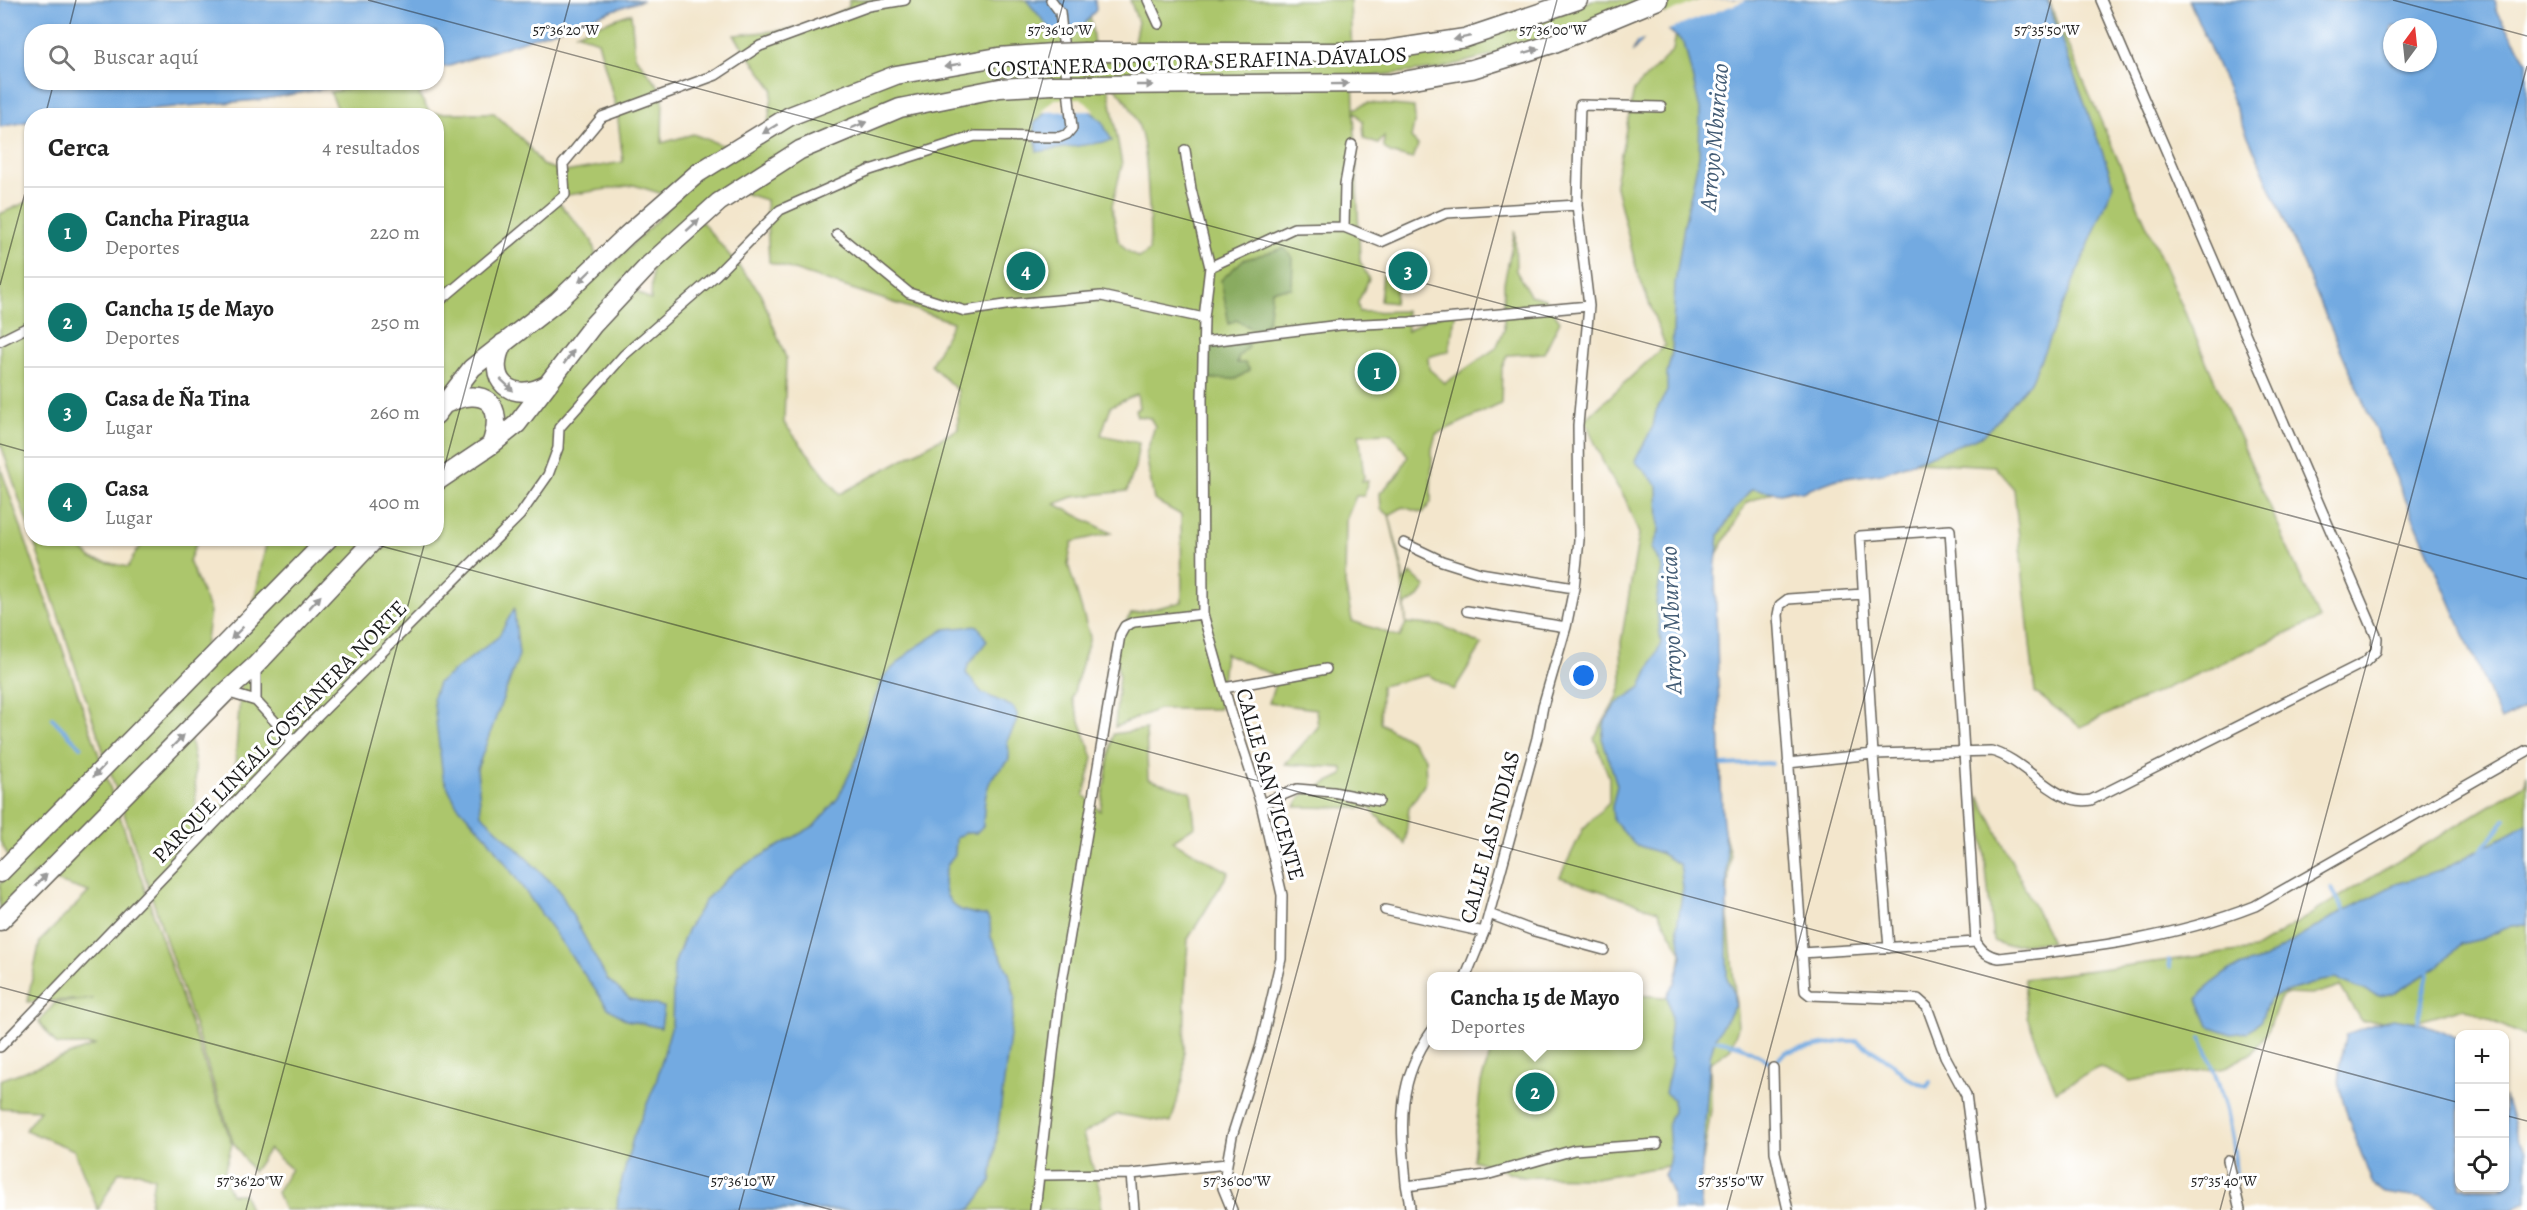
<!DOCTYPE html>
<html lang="es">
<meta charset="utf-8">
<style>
:root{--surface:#fff;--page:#f6f6f6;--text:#222;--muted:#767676;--line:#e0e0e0;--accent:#0f766e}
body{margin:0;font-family:Alegreya,serif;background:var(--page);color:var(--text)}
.controls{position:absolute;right:18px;bottom:18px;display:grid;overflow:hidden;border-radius:12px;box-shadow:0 2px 4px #0004}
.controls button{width:54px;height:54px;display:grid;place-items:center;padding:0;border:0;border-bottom:2px solid var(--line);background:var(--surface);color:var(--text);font:30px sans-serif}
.compass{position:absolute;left:2383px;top:18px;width:54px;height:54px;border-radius:50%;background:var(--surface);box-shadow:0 2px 4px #0004;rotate:15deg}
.you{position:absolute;left:1584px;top:676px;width:21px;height:21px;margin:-15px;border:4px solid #fff;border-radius:50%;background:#1a73e8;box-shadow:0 0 0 9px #1a73e833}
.badge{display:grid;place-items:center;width:39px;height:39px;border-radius:50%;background:var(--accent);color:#fff;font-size:20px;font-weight:700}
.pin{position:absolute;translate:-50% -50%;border:3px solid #fff;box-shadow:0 2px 6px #0006}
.popup{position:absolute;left:1427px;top:972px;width:216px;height:78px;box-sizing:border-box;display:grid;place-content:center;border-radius:12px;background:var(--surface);filter:drop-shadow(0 2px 4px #0005);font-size:20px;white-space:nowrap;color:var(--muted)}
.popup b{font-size:22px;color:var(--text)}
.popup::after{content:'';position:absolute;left:50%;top:100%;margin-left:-12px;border:12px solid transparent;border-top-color:var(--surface)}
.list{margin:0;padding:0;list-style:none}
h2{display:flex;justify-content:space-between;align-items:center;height:78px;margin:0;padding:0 24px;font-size:26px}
h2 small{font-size:20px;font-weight:400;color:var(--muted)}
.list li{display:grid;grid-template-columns:39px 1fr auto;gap:18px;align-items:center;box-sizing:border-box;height:90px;padding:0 24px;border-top:2px solid var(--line)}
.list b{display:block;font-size:22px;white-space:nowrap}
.list p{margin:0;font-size:20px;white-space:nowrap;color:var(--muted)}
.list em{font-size:20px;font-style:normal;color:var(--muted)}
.icon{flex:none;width:33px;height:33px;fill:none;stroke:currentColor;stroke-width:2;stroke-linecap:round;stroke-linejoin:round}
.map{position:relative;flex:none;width:2527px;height:1210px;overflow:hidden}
.search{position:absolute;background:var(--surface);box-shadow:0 2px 4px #0004;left:24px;top:24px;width:420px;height:66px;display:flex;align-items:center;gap:15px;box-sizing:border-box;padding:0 21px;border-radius:24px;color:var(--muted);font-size:22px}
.panel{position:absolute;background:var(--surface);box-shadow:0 2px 4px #0004;left:24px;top:108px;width:420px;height:438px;border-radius:24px}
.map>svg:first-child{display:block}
.green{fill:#acc66c;stroke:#647144;stroke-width:1.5;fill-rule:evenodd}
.forest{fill:#89ab60;stroke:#52643e;stroke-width:1.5}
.water{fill:#73aae1;stroke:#48637e;stroke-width:1.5;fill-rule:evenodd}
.pier{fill:#f3e6cc}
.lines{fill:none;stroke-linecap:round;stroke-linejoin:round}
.stream{stroke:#73aae1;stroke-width:4}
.street-casing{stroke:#67635a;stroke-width:12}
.highway-casing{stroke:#67635a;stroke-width:21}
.street{stroke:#fff;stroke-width:9}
.highway{stroke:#fff;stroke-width:18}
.highway-bridge-casing{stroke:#67635a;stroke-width:21;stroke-linecap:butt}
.highway-bridge{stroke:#fff;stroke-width:18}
.oneway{fill:#999}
.ticks{fill:none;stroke:#1c1c1c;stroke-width:1.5;stroke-opacity:0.45}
.labels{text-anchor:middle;stroke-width:6;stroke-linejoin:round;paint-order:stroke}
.street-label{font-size:22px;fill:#1c1c1c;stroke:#fff}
.water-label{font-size:24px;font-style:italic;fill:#435c75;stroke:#fff}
.ticks-label{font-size:15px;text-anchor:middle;fill:#1c1c1c;stroke:#fff;stroke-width:6;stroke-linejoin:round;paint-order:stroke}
</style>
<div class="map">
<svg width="2527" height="1210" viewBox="0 0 2527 1210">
<rect width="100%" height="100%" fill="#fff"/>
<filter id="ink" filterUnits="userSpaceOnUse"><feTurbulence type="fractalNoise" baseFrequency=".0167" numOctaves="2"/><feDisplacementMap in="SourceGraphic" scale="12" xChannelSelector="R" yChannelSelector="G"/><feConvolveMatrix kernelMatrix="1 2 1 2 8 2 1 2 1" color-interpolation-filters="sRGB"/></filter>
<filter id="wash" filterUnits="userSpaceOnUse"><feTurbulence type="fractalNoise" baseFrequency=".008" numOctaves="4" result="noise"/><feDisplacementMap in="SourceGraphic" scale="24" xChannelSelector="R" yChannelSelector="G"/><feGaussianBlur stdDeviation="1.35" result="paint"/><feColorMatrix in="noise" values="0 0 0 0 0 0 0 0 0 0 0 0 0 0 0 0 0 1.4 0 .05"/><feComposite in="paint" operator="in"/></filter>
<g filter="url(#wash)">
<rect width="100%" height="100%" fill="#f3e6cc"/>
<!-- green -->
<path class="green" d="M 849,0 L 1088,0 L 1095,52 L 1100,61 L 1130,61 L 1138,22 L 1130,0 L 1350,0 L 1352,58 L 1562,13 L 1593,0 L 1645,0 L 1526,46 L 1438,69 L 1353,78 L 1354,109 L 1368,103 L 1414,107 L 1415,119 L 1411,138 L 1418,145 L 1413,159 L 1390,153 L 1384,148 L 1384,137 L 1378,144 L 1364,139 L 1363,122 L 1354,111 L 1360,261 L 1369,279 L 1358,302 L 1359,312 L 1406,311 L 1407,331 L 1425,320 L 1456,310 L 1449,351 L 1428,357 L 1429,369 L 1445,383 L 1496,348 L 1504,330 L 1504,283 L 1515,231 L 1516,271 L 1530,295 L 1545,299 L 1560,321 L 1544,353 L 1507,355 L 1502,368 L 1501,404 L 1436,434 L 1432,449 L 1431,502 L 1423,513 L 1403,507 L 1389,515 L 1402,567 L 1403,583 L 1411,573 L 1426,587 L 1419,597 L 1405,606 L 1406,623 L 1443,626 L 1482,645 L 1454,690 L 1428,675 L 1381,686 L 1380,723 L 1411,741 L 1425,758 L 1426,782 L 1409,808 L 1405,844 L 1369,808 L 1295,807 L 1302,795 L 1343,775 L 1343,768 L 1285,764 L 1318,727 L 1316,709 L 1269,703 L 1277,677 L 1225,653 L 1219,709 L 1158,709 L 1115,727 L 1119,675 L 1113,641 L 1131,614 L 1182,602 L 1181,515 L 1154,500 L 1146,454 L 1155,426 L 1150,418 L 1137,416 L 1135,410 L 1139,408 L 1137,394 L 1111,406 L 1101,435 L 1139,443 L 1135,467 L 1127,491 L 1073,497 L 1055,504 L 1111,533 L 1072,542 L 1068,564 L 1090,637 L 1072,698 L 1093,758 L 1084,795 L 1100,811 L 1113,734 L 1146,729 L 1148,779 L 1191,792 L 1195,826 L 1172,841 L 1229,872 L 1188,939 L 1185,993 L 1184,1076 L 1171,1123 L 1117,1114 L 1083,1134 L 1101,1194 L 1101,1210 L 284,1210 L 277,1192 L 291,1169 L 269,1149 L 253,1172 L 233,1142 L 33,539 L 72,539 L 92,559 L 128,567 L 137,550 L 148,539 L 198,539 L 189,561 L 210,611 L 204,655 L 248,632 L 267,539 L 436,538 L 436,116 L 341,115 L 330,92 L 379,83 L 434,83 L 419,95 L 430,113 L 494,113 L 526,143 L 542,165 L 565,172 L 623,162 L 617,111 L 598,41 L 576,33 L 631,13 L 635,56 L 663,92 L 662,143 L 693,134 L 722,145 L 759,142 L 766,137 L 773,89 L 734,35 L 805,28 L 849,7 ZM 1107,80 C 1144,113 1145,145 1148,190 C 1149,211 1151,231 1149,251 L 1139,258 L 1126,250 L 1118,240 L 1112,206 L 1122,165 ZM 634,185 L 672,197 L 664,213 L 601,275 L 592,241 L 554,197 ZM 725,187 L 766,200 L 769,262 L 953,322 L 931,365 L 958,391 L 958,429 L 840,494 L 784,423 L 786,358 L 760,292 L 702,222 L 675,229 ZM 653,250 L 651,300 L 650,300 L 627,285 L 618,285 ZM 1391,433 L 1408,456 L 1398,475 L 1380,493 L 1381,509 L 1389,515 L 1401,567 L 1406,623 L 1400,637 L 1352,621 L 1345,584 L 1346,520 L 1356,496 L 1364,496 L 1368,481 L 1362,481 L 1364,477 L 1359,434 ZM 242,665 L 233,795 L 215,814 L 196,814 L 195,765 L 187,721 Z
M 1654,0 L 1709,0 L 1892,446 L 1747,502 L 1714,559 L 1718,807 L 1730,856 L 1727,904 L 1738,1027 L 1730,1049 L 1710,1063 L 1711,1110 L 1703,1160 L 1595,1178 L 1523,1177 L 1473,1160 L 1481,1082 L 1493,1046 L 1639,1046 L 1639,995 L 1675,998 L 1681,952 L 1658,911 L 1560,877 L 1583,829 L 1609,802 L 1609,777 L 1594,738 L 1618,696 L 1622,682 L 1621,642 L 1639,534 L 1625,498 L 1607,471 L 1585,420 L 1665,345 L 1637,271 L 1615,183 L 1634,90 L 1673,50 L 1678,25 L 1657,6 Z
M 1918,0 L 2048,0 L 2319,619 L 2080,727 L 2035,692 L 2014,489 L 1994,466 L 1902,461 Z
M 31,200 L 31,534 L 0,442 L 0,214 Z
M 1398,274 L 1394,303 L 1380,301 L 1383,275 Z
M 0,466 L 232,1144 L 223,1176 L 231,1194 L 244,1194 L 250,1210 L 149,1210 L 154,1178 L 139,1172 L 119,1172 L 98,1210 L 74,1150 L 25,1130 L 40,1110 L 0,1108 L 0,1080 L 96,1045 L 57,1045 L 39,1022 L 55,1003 L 93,999 L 27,1002 L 40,941 L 89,892 L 34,874 L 0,909 L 0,884 L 15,868 L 0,841 Z
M 2527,774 L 2527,1037 L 2464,1008 L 2418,1021 L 2361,1021 L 2340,986 L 2312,995 L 2285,994 L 2280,998 L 2269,1029 L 2252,1053 L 2226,1067 L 2130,1081 L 2100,1067 L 2056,1091 L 2027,1017 L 2024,979 L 2254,949 L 2525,784 Z
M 1979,796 L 2052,942 L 2004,945 L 1993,941 Z"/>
<!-- forest -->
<path class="forest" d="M 1284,248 L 1293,258 L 1292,288 L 1272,290 L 1268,322 L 1260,330 L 1251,328 L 1236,320 L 1229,324 L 1221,280 L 1243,260 Z
M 1247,341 L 1248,348 L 1239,356 L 1237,363 L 1245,363 L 1250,370 L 1236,379 L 1207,379 L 1208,348 Z"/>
<!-- water -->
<path class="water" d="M 0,0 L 643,0 L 450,66 L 437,68 L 436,32 L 32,32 L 32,82 L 358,83 L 259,100 L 79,115 L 32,116 L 31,121 L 0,127 Z
M 1026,0 L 1095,0 L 1096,10 L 1078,32 L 1054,33 Z
M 1707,0 L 2047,0 L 2114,184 L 2032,380 L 1984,435 L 1884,473 L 1837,479 L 1802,492 L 1792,490 L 1781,493 L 1752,489 L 1735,509 L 1719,535 L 1715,573 L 1722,813 L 1727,857 L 1727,978 L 1733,991 L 1735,1005 L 1716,1036 L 1710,1056 L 1700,1195 L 1702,1210 L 1673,1210 L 1672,1193 L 1664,1175 C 1678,1151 1661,1125 1673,1112 L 1673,1099 L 1665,1093 L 1672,1061 L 1668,1051 L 1671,1017 L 1667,995 L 1675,983 L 1682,956 L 1677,927 L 1683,888 L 1680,865 L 1660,853 L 1634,844 L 1613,820 L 1612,807 L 1617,785 L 1602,738 L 1605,721 L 1616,704 L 1641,687 L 1661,643 L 1656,603 L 1662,568 L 1652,548 L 1659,532 L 1658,486 L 1635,461 L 1653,426 L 1656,411 L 1667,391 L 1667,373 L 1672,352 L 1675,284 L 1684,226 L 1699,156 L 1700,109 L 1684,43 L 1667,29 L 1648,34 L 1632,53 L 1643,28 Z
M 2189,0 L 2494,0 L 2496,11 L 2527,62 L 2527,707 L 2501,720 ZM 2392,27 L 2428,27 L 2428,63 L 2392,63 Z
M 1080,101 L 1102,122 L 1112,141 L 1037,152 L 1034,124 L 1056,102 Z
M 514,609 L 519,655 L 477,769 L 481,814 L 559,890 L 607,979 L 630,999 L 664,1007 L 661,1028 L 626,1020 L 608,1008 L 486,836 L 456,804 L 443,777 L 433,697 L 438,683 L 498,637 Z
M 978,626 L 987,641 L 968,665 L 966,673 L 982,693 L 1013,707 L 1017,714 L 1016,723 L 1007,741 C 1014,770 1003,760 992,778 C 984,792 984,810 983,826 L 976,833 L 964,833 L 956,838 L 955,855 C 940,868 940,898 959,909 C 967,913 978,914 987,916 L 990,922 L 991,937 L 1009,973 L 1015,997 L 991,1181 L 970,1210 L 617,1210 L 618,1195 L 633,1138 L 656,1082 L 672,1024 L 674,965 L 687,930 L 706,899 L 736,870 L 814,826 L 838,798 L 857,758 L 870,710 L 885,675 L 913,649 L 945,629 Z
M 2527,824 L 2527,925 L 2511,926 L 2482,939 L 2461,944 L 2439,966 L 2395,993 L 2379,996 L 2336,979 L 2322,981 L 2276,995 L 2269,1000 L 2260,1022 L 2247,1032 L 2231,1034 L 2209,1026 L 2198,999 L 2208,986 L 2230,970 L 2264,959 L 2339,913 L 2396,884 L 2440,871 Z
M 2393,1018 C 2417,1021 2438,1027 2459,1040 L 2460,1188 L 2504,1188 L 2505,1096 L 2518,1140 L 2527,1151 L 2527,1201 L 2513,1210 L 2438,1210 L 2420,1198 L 2384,1193 L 2373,1185 L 2349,1121 L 2339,1086 L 2341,1055 L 2346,1034 Z"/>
<!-- pier -->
<path class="pier" d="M 1700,0 L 1747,0 L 1632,44 L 1641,25 Z
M 1081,98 L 1094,111 L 1041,112 L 1055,99 Z"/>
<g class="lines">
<!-- stream -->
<path class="stream" d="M 52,718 L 81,747
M 1722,765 L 1772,763
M 2480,852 L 2506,819
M 2332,889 L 2344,911
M 2169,960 L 2170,967
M 2418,1021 L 2429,969
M 2201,1038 C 2221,1084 2233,1126 2236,1176
M 1712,1039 L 1739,1045 L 1774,1064 L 1785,1052 L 1845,1041 L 1857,1041 L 1892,1063 L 1906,1077 L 1927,1087 L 1930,1082"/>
</g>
</g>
<g filter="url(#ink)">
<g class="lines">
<defs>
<path id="street" d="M 1148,0 L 1159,24
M 1185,150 L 1191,189 L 1210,267 L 1204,318 L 1202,400 L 1203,614 L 1230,709 L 1261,804 L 1282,895 L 1281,959 L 1261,1045 L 1232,1136 L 1227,1164 L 1223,1188 L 1232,1210
M 1344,227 L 1345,184 L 1352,145
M 837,234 L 909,293 L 965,311 L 1012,304 L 1101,296 L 1204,318
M 1210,267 L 1294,228 L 1344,227 L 1381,242 L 1446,213 L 1577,205
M 436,304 L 565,195 L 563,164 L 602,117 L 716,75 L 760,46 L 869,6 L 905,0
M 0,341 L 32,325
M 1203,342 L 1340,325 L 1410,322 L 1589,306
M 1404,543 L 1442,561 L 1480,573 L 1574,588
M 1863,594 L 1788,599 L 1780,605 L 1778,615 L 1805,991 L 1810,995 L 1918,999 L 1927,1007 L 1945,1056 L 1966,1095 L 1981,1210
M 1467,611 L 1566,627
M 256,668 L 256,701
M 1224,688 L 1326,669
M 226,692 L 256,701 L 293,741
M 1788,763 L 1873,754 L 1991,751 C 2026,759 2055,807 2091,800 L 2365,662 L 2376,651 L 2377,638 L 2101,0
M 1261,804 L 1297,789 L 1333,792 L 1379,801
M 1385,910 L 1484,932
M 1489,914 L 1534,931 L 1604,950
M 1889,948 L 1873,754 L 1860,536 L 1950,530 L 1976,942 C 1983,952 1988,956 1999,958 C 2086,949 2174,938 2255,906 L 2527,751
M 1801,953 L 1976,942
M 1466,976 L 1484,932 L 1537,738 L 1543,706 L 1566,627 L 1574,588 L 1579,540 L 1578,425 L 1589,306 L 1577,205 L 1580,105 L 1661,107
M 0,1047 L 311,723 L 520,515 L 548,475 L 558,448 L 559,428 L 624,355 L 716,275 L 780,210 L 870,170 L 975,136 L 1060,137 L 1067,134 L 1072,128 L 1060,12 L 1051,0
M 1773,1068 L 1775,1152 L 1788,1210
M 2228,1160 L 2240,1210
M 1131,1174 L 1134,1210
M 1040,1175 L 1131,1174 L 1227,1164
M 1407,1186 L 1486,1175 L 1574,1150 L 1657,1144
M 1035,1210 L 1060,994 L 1120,635 L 1125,626 L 1134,622 L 1203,614
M 1410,1210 C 1410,1200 1407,1192 1406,1183 C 1401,1125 1396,1081 1432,1031"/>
<path id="highway" d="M 1085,52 L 1336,52 L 1387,50 L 1465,38 L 1578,0
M 1087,85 L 1391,83 L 1472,69 L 1552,44 L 1658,0
M 503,343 C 484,380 511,405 548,384
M 445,404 C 485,385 506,403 491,445
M 436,415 L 472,368 L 558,301 L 627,235 L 698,173 L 790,116 L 896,75 L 998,57 L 1053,53
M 436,482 L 491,445 L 517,424 L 593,325 L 650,264 L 719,202 L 800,150 L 900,108 L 1000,88 L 1052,85
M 0,873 L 329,538
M 0,921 L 226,692 L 256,665 L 376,538"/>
</defs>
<!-- street casing -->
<use href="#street" class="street-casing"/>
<!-- highway casing -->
<use href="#highway" class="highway-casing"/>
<!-- street -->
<use href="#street" class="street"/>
<!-- highway -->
<use href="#highway" class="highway"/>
<defs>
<path id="highway-bridge" d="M 1053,53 L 1085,52
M 1052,85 L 1087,85"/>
</defs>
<!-- highway-bridge casing -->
<use href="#highway-bridge" class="highway-bridge-casing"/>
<!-- highway-bridge -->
<use href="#highway-bridge" class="highway-bridge"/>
</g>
<!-- one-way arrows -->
<defs><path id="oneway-solid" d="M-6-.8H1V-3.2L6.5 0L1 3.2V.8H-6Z" transform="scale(1.5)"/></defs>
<g class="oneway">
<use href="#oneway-solid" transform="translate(1462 38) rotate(168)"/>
<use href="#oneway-solid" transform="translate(1531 51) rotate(-17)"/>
<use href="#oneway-solid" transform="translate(953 65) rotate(170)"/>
<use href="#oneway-solid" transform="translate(1340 84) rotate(-1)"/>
<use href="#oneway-solid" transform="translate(1145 85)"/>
<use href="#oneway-solid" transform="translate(859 125) rotate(-23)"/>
<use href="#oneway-solid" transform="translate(770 129) rotate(148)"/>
<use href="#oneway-solid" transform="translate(693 225) rotate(-42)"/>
<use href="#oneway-solid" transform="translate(585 276) rotate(136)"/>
<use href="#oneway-solid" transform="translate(569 357) rotate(-53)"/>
<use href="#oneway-solid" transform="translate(507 385) rotate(43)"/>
<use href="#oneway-solid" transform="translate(315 602) rotate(-47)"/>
<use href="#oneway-solid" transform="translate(237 633) rotate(135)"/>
<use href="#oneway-solid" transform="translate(178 741) rotate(-45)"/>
<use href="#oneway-solid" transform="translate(99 771) rotate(134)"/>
<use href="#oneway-solid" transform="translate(41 880) rotate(-46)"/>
</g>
</g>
<!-- ticks -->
<path class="ticks" d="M 368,0 L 2527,579M 2393,0 L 2527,36M 68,32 L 76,0M 45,116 L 54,82M 0,285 L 32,167M 0,444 L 32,453M 436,498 L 570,0M 351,538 L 2460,1103M 0,987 L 832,1210M 2504,1115 L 2527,1121M 246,1210 L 426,538M 739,1210 L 1064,0M 1233,1210 L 1557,0M 1727,1210 L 2051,0M 2220,1210 L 2527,66"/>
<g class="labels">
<!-- street labels -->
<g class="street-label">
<text transform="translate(1197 61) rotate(-2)" y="8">COSTANERA DOCTORA SERAFINA DÁVALOS</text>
<text transform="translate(279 731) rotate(-46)" y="8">PARQUE LINEAL COSTANERA NORTE</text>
<text transform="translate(1271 784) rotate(74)" y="8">CALLE SAN VICENTE</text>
<text transform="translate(1489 837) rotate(-75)" y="8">CALLE LAS INDIAS</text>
</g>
<!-- water labels -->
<g class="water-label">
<text transform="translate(1714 137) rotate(-85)" y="8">Arroyo Mburicao</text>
<text transform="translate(1671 620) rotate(-92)" y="8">Arroyo Mburicao</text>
</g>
</g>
<g class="ticks-label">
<text x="566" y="35">57°36'20"W</text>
<text x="1060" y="35">57°36'10"W</text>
<text x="1553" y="35">57°36'00"W</text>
<text x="2047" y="35">57°35'50"W</text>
<text x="250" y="1186">57°36'20"W</text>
<text x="743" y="1186">57°36'10"W</text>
<text x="1237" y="1186">57°36'00"W</text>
<text x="1731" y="1186">57°35'50"W</text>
<text x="2224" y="1186">57°35'40"W</text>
</g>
</svg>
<div class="controls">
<button>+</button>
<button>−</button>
<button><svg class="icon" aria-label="locate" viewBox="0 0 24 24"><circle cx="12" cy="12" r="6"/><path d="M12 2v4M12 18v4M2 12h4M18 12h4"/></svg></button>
</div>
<svg class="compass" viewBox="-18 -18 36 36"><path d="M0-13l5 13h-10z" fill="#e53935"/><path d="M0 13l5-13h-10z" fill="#767676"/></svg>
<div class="you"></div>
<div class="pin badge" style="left:1377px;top:372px">1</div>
<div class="pin badge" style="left:1535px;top:1092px">2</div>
<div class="popup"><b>Cancha 15 de Mayo</b>Deportes</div>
<div class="pin badge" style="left:1408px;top:271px">3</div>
<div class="pin badge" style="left:1026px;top:271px">4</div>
<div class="search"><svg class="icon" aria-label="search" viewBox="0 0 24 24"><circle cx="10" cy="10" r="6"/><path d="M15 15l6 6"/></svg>Buscar aquí</div>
<section class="panel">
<h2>Cerca<small>4 resultados</small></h2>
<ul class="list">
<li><span class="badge">1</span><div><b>Cancha Piragua</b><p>Deportes</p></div><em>220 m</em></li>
<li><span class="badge">2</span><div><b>Cancha 15 de Mayo</b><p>Deportes</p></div><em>250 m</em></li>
<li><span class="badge">3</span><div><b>Casa de Ña Tina</b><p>Lugar</p></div><em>260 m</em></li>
<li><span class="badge">4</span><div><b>Casa</b><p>Lugar</p></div><em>400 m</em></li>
</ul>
</section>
</div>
